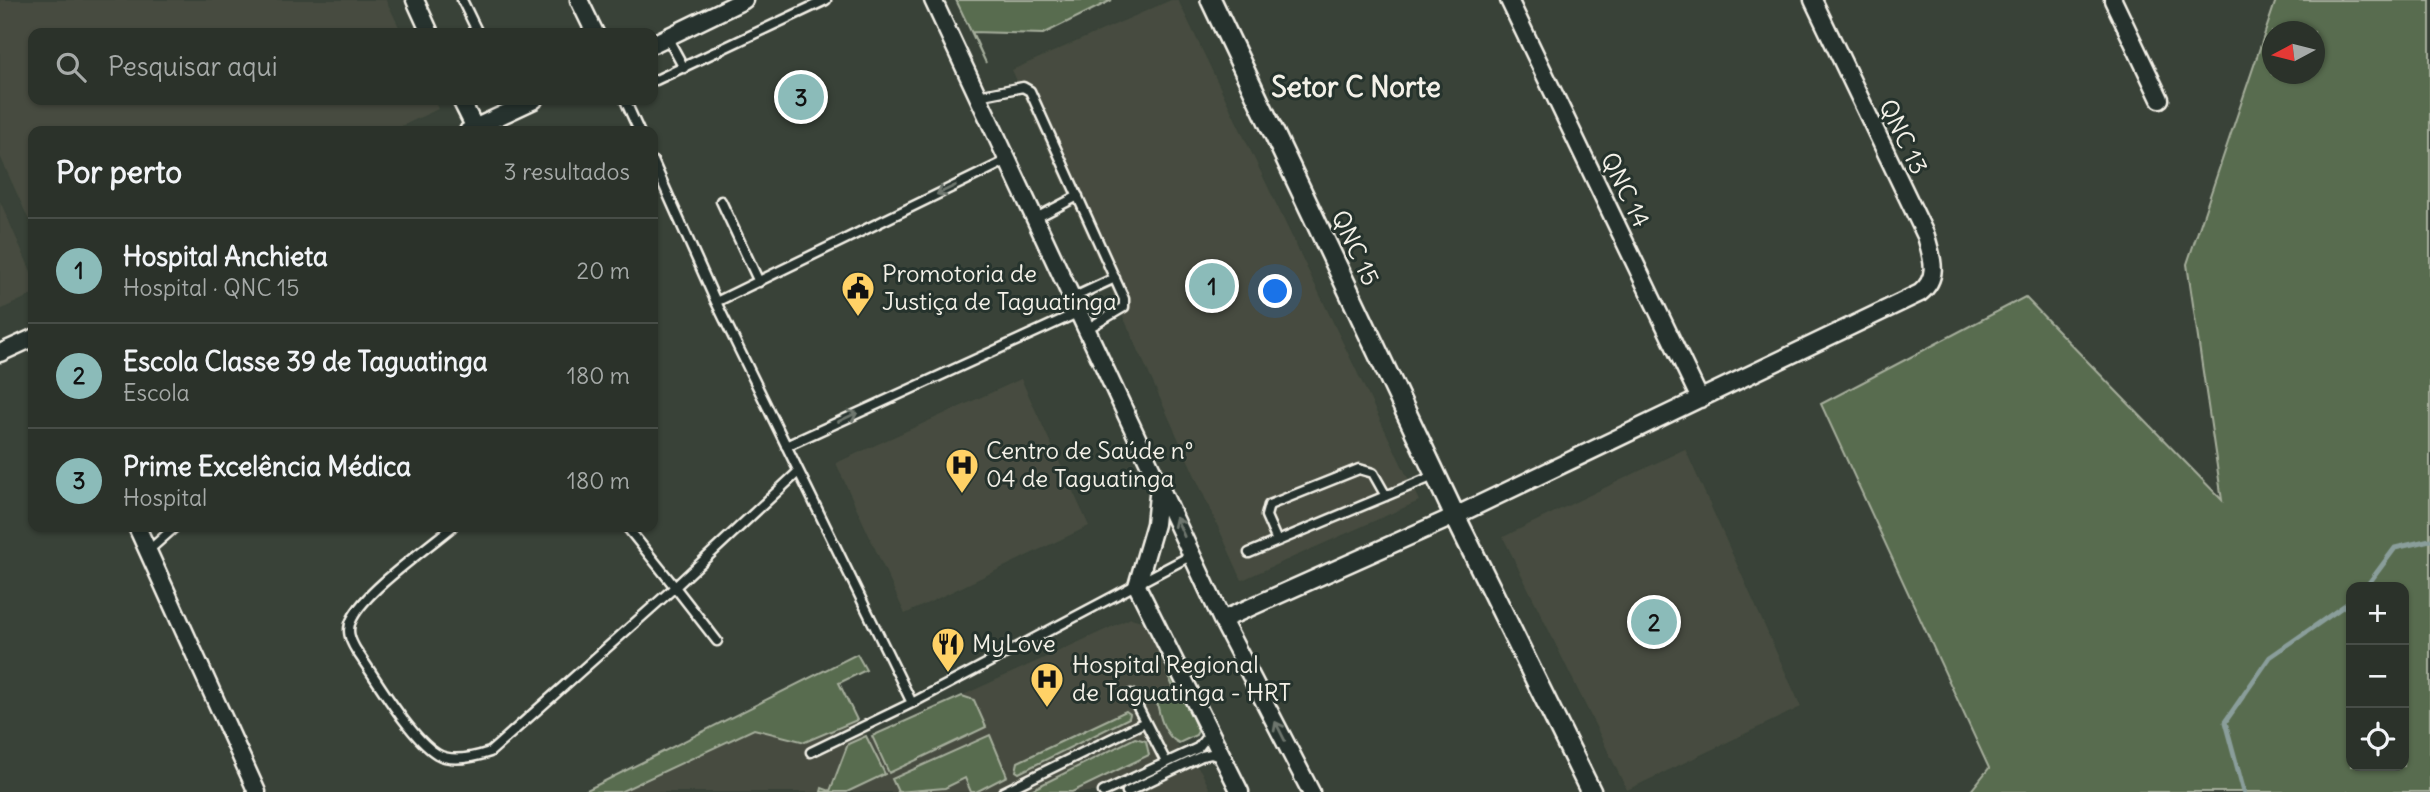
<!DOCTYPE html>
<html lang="pt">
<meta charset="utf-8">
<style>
:root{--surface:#2b322a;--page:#333a32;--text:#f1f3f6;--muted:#a6aaa8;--line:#474d47;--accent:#8bbbb9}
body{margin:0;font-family:Delius,sans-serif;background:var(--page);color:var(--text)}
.controls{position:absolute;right:21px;bottom:21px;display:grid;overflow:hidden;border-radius:14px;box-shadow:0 2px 5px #0004}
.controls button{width:63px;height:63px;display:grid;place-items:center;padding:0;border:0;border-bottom:2px solid var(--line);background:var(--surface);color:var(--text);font:35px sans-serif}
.compass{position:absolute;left:2262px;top:21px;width:63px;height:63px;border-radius:50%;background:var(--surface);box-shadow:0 2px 5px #0004;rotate:263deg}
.you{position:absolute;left:1276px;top:292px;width:24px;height:24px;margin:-18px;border:5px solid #fff;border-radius:50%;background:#1a73e8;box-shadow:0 0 0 10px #1a73e833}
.badge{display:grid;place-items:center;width:46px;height:46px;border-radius:50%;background:var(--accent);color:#111;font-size:23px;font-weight:700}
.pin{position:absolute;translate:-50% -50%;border:4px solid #fff;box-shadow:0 2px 7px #0006}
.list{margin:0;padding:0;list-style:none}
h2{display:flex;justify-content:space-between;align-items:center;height:91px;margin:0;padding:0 28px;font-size:30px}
h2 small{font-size:23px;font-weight:400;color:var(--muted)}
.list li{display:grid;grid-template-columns:46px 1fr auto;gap:21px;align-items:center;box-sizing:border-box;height:105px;padding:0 28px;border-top:2px solid var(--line)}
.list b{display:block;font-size:26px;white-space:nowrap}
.list p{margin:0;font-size:23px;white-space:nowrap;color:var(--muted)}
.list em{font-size:23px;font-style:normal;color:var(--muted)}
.icon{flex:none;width:38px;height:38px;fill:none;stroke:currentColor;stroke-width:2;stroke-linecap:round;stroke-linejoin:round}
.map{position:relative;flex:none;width:2430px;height:792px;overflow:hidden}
.search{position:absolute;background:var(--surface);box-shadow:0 2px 5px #0004;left:28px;top:28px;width:630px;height:77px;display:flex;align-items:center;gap:18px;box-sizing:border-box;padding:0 24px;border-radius:14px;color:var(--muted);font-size:26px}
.panel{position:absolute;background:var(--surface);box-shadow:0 2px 5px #0004;left:28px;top:126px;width:630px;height:406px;border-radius:14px}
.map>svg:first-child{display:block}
.built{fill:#464c3f}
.green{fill:#596c50;stroke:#a6ae9c;stroke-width:2;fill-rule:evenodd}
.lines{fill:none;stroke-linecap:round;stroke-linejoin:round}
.stream{stroke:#8a9e9b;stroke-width:5}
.service-casing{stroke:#f4f1e8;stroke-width:13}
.minor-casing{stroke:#f4f1e8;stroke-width:21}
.tertiary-casing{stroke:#f4f1e8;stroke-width:24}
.service{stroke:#26332d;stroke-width:8}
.minor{stroke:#26332d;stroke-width:16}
.tertiary{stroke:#26332d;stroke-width:19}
.oneway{stroke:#6e766e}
.labels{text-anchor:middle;stroke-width:6;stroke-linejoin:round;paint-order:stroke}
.street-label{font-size:24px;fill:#f4f1e8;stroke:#26332d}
.poi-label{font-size:24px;fill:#f4f1e8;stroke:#26332d;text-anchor:start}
.quarter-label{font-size:28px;font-weight:bold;fill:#f4f1e8;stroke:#26332d}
</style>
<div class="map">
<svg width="2430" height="792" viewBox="0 0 2430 792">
<rect width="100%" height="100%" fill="#394238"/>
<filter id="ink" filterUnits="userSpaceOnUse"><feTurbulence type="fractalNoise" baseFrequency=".0143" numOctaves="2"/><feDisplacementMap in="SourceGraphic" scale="14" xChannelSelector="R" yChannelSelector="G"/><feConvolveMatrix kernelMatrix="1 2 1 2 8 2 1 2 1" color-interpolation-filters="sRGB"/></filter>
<g filter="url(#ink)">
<!-- built -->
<path class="built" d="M 0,0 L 386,0 L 402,33 L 33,33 L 33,100 L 434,100 L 438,109 L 391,131 L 33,131 L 33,229 L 0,156 Z
M 1171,0 L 1178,0 L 1419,501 L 1242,580 L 1012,70 Z
M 0,201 L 33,276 L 33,294 L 0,310 Z
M 1021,379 L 1089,526 L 905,614 L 836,463 Z
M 1685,449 L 1801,707 L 1627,790 L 1503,537 Z
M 1131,618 L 1145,622 L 1174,689 L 1156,698 L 1179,748 L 1201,771 L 1211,792 L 614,792 L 839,682 L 867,739 Z"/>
<!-- green -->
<path class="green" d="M 956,0 L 1112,0 L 1043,34 L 972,32 L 986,63 Z
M 2276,0 L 2430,0 L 2430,792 L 1970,792 L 1989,768 L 1821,404 L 2025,297 L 2222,500 L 2187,264 ZM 2272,32 L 2314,32 L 2314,74 L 2272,74 ZM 2404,587 L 2404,766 L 2351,766 L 2351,587 Z
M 857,654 L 866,670 L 839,683 L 857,720 L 805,742 L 754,729 L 620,792 L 583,792 Z
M 1172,671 L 1198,731 L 1196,735 L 1179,743 C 1163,736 1159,713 1156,698 L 1174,689 L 1167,673 Z
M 962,696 L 974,700 L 986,727 L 889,773 L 872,736 Z
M 1126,711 L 1130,714 L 1129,718 L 1019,773 L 1016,771 L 1018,762 Z
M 990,735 L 1007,776 L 976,792 L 971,792 L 965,778 L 945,788 L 898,792 L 892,779 Z
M 866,736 L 885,774 L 847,792 L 821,792 L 822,788 L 830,791 L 848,744 Z
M 1135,738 L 1146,741 L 1149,755 L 1072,792 L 1027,792 Z"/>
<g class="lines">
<!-- stream -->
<path class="stream" d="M 2366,587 L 2395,548 L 2430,540
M 2244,792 L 2225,722 L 2270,657 L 2351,601"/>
<defs>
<path id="service" d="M 462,0 L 478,33
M 667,37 L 684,68
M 656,80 L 826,0
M 978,96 L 1023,87 L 1030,91 L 1124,299 L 1124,307 L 1085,330
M 625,100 L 639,131
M 653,161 L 716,302 L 912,703
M 721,201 L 759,282
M 1034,219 L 1078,196
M 1070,299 L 1115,278
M 716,302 L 1008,160
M 786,446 L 1077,313
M 452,527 C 426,549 366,590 352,619 C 346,630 350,640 356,650 C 375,677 410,738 437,754 C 452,763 475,757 490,752 L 675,587 L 627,527
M 1277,541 L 1266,516 L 1269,505 L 1359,469 L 1373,473 L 1386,496
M 149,550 L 175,527
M 1249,553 L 1436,475
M 717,641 L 675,587 L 798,472
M 1131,694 L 1166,762
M 811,752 L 912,703 L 1192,555
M 1003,792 L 1145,722
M 1103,792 L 1198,748 L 1209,734
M 1127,792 L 1202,756 L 1211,754 L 1220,757"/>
<path id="minor" d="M 415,0 L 430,33
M 579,0 L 595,33
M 933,0 L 1222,620 L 1311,792
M 1509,0 L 1700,399
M 2113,0 L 2160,99
M 653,44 L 744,0
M 461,100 L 475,128
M 468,131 L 534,100
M 0,353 L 33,338
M 1159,486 L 1155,524 L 1137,586 L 1240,792
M 137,527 L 257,792
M 1222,620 L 1455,516 L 1920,293 C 1940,277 1932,258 1926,236 L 1813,0"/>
<path id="tertiary" d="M 1211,0 L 1455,516 L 1591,792"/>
</defs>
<!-- service casing -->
<use href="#service" class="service-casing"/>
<!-- minor casing -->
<use href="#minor" class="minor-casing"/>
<!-- tertiary casing -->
<use href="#tertiary" class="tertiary-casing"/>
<!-- service -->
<use href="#service" class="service"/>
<!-- minor -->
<use href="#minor" class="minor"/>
<!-- tertiary -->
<use href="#tertiary" class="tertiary"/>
</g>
<!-- one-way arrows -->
<defs><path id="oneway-shaft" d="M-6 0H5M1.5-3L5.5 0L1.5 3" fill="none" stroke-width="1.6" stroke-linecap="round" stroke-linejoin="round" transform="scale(1.75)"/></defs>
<g class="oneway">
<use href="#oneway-shaft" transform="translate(946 190) rotate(154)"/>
<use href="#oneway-shaft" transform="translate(848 417) rotate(-25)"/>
<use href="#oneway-shaft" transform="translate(1180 527) rotate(-114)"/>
<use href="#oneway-shaft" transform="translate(1280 731) rotate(-117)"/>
</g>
</g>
<!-- icons -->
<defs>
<symbol id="civic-pin" viewBox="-11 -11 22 30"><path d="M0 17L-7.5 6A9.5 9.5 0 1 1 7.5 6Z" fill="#ffd166" stroke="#26332d"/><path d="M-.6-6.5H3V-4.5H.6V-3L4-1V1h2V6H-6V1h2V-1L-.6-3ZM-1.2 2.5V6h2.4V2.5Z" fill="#111"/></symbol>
<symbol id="hospital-pin" viewBox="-11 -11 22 30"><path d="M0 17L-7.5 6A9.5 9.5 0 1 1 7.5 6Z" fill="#ffd166" stroke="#26332d"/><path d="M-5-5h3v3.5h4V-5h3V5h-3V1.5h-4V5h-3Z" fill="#111"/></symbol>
<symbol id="restaurant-pin" viewBox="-11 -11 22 30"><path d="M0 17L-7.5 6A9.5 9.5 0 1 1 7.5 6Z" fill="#ffd166" stroke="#26332d"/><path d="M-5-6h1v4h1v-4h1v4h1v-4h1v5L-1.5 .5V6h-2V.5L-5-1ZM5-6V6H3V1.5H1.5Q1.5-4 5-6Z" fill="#111"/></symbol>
</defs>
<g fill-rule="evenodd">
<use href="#civic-pin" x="839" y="269" width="38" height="52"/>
<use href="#hospital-pin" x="943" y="446" width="38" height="52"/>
<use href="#restaurant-pin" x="929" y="625" width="38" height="52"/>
<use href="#hospital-pin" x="1028" y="660" width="38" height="52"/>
</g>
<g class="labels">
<!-- street labels -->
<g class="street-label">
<text transform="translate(1903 137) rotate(64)" y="8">QNC 13</text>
<text transform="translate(1625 190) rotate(64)" y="8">QNC 14</text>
<text transform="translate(1355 248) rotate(65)" y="8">QNC 15</text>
</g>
<!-- poi labels -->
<g class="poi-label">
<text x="882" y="282">Promotoria de<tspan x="882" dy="28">Justiça de Taguatinga</tspan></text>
<text x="986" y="459">Centro de Saúde nº<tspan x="986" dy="28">04 de Taguatinga</tspan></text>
<text x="972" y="652">MyLove</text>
<text x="1072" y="673">Hospital Regional<tspan x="1072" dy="28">de Taguatinga - HRT</tspan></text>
</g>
<!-- quarter labels -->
<g class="quarter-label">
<text x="1356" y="97">Setor C Norte</text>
</g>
</g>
</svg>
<div class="controls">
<button>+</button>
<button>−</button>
<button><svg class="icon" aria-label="locate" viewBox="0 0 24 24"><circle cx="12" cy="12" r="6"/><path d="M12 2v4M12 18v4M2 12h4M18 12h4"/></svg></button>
</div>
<svg class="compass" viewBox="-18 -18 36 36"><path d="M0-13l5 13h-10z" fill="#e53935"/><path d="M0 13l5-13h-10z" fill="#a6aaa8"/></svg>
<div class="you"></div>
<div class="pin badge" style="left:1212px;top:286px">1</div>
<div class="pin badge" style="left:1654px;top:622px">2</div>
<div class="pin badge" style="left:801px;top:97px">3</div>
<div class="search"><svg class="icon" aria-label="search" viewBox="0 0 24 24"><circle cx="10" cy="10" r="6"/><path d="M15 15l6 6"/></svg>Pesquisar aqui</div>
<section class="panel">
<h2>Por perto<small>3 resultados</small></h2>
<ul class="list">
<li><span class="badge">1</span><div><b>Hospital Anchieta</b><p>Hospital · QNC 15</p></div><em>20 m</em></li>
<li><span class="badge">2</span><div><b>Escola Classe 39 de Taguatinga</b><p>Escola</p></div><em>180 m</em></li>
<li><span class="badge">3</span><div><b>Prime Excelência Médica</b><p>Hospital</p></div><em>180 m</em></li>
</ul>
</section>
</div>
